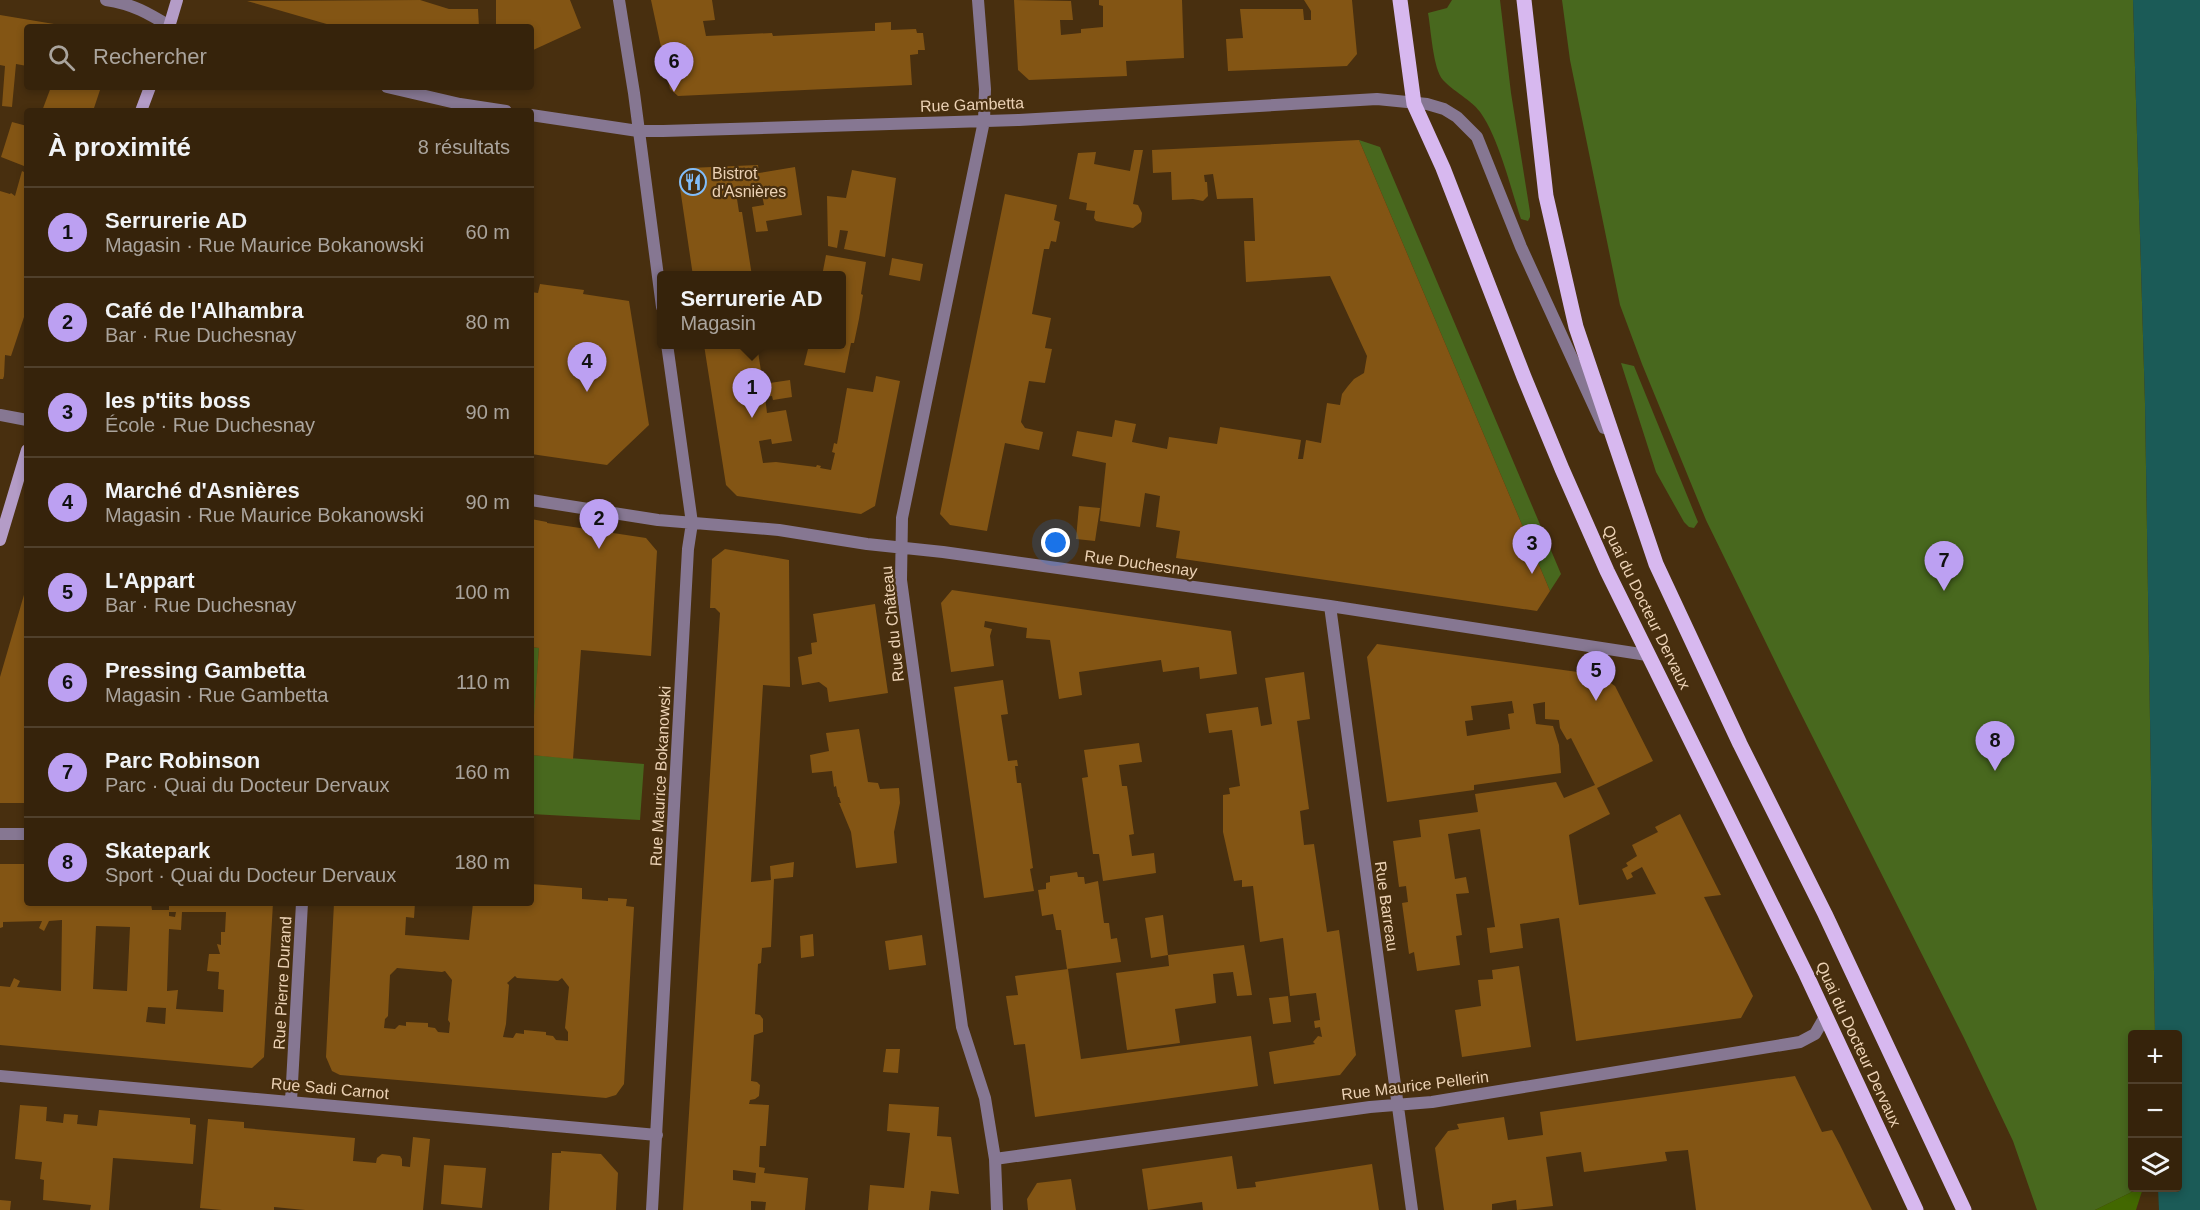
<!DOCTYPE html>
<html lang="fr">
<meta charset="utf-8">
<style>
:root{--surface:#36230b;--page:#412f19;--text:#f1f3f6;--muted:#aaa49d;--line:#50402c;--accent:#bca0f2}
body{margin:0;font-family:Arial,sans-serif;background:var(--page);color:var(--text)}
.controls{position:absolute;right:18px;bottom:18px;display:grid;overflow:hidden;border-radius:6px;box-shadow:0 3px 9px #0003}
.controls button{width:54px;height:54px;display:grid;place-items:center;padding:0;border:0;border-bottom:2px solid var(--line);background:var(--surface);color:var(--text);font:30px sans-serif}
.you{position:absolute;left:1056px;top:543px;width:21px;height:21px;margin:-15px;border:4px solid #fff;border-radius:50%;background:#1a73e8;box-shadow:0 0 0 9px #1a73e833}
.badge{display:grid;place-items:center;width:39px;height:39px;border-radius:50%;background:var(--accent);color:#111;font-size:20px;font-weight:700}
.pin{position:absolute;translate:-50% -50px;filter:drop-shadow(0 2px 3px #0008)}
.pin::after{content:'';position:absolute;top:32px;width:21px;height:18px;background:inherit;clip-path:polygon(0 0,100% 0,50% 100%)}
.popup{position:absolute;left:657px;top:271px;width:189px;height:78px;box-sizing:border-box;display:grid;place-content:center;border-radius:6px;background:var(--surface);filter:drop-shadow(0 2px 4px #0005);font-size:20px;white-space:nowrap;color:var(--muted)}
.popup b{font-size:22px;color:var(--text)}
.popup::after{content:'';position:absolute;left:50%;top:100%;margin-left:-12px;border:12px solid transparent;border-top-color:var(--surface)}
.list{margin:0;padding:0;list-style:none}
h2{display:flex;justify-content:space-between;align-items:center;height:78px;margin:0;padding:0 24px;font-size:26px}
h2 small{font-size:20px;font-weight:400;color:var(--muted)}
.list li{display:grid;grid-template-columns:39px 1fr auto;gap:18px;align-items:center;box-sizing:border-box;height:90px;padding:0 24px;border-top:2px solid var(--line)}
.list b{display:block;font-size:22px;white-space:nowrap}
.list p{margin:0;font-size:20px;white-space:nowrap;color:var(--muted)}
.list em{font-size:20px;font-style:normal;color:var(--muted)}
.icon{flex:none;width:33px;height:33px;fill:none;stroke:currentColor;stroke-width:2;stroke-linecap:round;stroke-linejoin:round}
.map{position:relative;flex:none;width:2200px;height:1210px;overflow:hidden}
.search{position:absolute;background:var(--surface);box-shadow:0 3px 9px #0003;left:24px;top:24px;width:510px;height:66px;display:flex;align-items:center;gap:15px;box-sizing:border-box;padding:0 21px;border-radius:6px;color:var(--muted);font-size:22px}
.panel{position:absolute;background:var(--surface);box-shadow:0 3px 9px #0003;left:24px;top:108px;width:510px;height:798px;border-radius:6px}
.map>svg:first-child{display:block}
.green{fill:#48681e}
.forest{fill:#426800}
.water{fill:#1b5b57}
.building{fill:#835514;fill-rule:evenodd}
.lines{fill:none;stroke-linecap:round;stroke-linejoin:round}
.minor{stroke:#867792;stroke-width:12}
.secondary{stroke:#b49cc7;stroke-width:12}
.primary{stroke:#d7b8ef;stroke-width:15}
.labels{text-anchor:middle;stroke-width:4.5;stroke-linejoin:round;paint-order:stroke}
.street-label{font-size:16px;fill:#ecd2b5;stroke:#482f0f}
.poi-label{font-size:16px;fill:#ecd2b5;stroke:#482f0f;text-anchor:start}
</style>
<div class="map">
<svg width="2200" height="1210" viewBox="0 0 2200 1210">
<rect width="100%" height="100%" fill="#482f0f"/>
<!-- green -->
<path class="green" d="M 1452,0 L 1500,0 L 1511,93 L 1530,212 L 1530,217 L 1528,221 L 1521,219 C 1511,189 1500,144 1484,118 C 1475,101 1456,94 1443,80 C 1433,69 1431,29 1428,13 L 1447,8 Z
M 1562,0 L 2133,0 L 2145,403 L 2155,1034 L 2132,1034 L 2132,1188 L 2140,1188 L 2095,1210 L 2037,1210 L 2013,1141 L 1964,1038 L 1790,692 L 1706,520 L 1642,364 L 1620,305 L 1570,60 Z
M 1359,140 L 1380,147 L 1561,574 L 1550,591 Z
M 1621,363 L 1634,366 L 1698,522 L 1694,528 L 1689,527 L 1684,522 L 1656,472 Z
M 531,647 L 539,648 L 532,755 L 644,764 L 640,820 L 531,814 Z"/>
<!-- forest -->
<path class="forest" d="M 2140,1188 L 2143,1188 L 2136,1210 L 2095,1210 Z"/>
<!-- water -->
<path class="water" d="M 2133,0 L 2200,0 L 2200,1210 L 2159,1210 L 2158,1188 L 2178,1188 L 2178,1034 L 2155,1034 L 2145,403 Z"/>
<!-- building -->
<path class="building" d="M 420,0 L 449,9 L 478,9 L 479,27 L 337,27 L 247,1 Z
M 496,0 L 570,0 L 581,28 L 531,51 L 531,27 L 496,27 Z
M 651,0 L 712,0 L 715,20 L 703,21 L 706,36 L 772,33 L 773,36 L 871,31 L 875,31 L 875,23 L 891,22 L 891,30 L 916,29 L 917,33 L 923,33 L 925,50 L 918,50 L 918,54 L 910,55 L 912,85 L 678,96 L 670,89 Z
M 1014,0 L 1071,1 L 1073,20 L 1060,20 L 1061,35 L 1081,33 L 1081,29 L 1103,27 L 1103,6 L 1099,5 L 1099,0 L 1182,0 L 1184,58 L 1126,61 L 1127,76 L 1029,80 L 1018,70 Z
M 1304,0 L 1352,0 L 1357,54 L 1347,66 L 1228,71 L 1226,39 L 1243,38 L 1240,9 L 1303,9 L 1304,20 L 1311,20 L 1311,11 Z
M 0,15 L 66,26 L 27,27 L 27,66 L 16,64 L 12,107 L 2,106 L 5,66 L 0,65 Z
M 51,87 L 101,87 L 93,111 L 42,111 Z
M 12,122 L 27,126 L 27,308 L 11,356 L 5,355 L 4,376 L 3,379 L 0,379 L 0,191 L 10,194 L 11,193 L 15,196 L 22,171 L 24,172 L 25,168 L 24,166 L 1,157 Z
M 1359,140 L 1550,591 L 1537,611 L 1176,558 L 1180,531 L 1156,527 L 1160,496 L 1145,493 L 1140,527 L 1100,521 L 1106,463 L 1072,456 L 1077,431 L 1112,437 L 1115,420 L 1136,424 L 1132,442 L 1167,449 L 1169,437 L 1217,444 L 1220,427 L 1301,440 L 1298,459 L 1303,459 L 1306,440 L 1321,443 L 1327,403 L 1340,405 L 1342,394 L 1348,386 L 1354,379 L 1364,373 L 1367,356 L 1330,276 L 1246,282 L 1244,241 L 1255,241 L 1253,198 L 1217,199 L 1213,174 L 1204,175 L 1205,182 L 1207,182 L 1208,196 L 1203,201 L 1193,199 L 1172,200 L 1171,172 L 1153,173 L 1152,150 Z
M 1134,150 L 1143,150 L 1133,204 L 1138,205 L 1142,213 L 1141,222 L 1133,228 L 1096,221 L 1094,218 L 1095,211 L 1086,210 L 1087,203 L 1069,199 L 1078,153 L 1096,152 L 1094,164 L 1130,171 Z
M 758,165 L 759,173 L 795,167 L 802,215 L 766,221 L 768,231 L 756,232 L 752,207 L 764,205 L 762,195 L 737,199 L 739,212 L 742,212 L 752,276 L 693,276 L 679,181 L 689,168 Z
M 852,170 L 896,178 L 885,257 L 844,249 L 848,231 L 840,230 L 837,248 L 828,246 L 827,196 L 846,198 Z
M 1005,194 L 1057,205 L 1054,220 L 1060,222 L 1056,242 L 1051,241 L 1049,249 L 1044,249 L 1032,314 L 1051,318 L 1045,348 L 1052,349 L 1045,383 L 1029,381 L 1021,422 L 1025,428 L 1043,432 L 1039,450 L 1005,443 L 987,531 L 950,525 L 940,514 Z
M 826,255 L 866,262 L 861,294 L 863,295 L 859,319 L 854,343 L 851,343 L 845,373 L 804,365 L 809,345 L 842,344 L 842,276 L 822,276 Z
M 892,258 L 923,264 L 920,281 L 889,275 Z
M 540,284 L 584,290 L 583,294 L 629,301 L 649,425 L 607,465 L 531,454 L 531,292 L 538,293 Z
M 704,345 L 757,345 L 763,384 L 790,380 L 792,397 L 773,400 L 772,396 L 765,397 L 767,413 L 786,410 L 792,441 L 772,444 L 771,439 L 759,441 L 763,463 L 776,462 L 816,467 L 817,465 L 821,466 L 820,468 L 831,470 L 835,453 L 832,452 L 833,448 L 834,443 L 837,444 L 847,388 L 873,392 L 876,376 L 900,381 L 875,506 L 861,514 L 737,496 L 726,485 Z
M 1079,506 L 1100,508 L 1095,541 L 1076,539 Z
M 531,519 L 547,522 L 547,523 L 646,538 L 657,551 L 651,656 L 581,650 L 573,759 L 531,755 L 539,648 L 531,647 Z
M 725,549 L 789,560 L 790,687 L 763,685 L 751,882 L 771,880 L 770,866 L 794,862 L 793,877 L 774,879 L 771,947 L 762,948 L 761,963 L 758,964 L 755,1014 L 760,1015 L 763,1019 L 763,1032 L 754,1035 L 751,1081 L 757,1082 L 760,1085 L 759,1096 L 755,1099 L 750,1100 L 749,1104 L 769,1105 L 766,1146 L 760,1146 L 759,1167 L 765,1168 L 764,1173 L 808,1178 L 805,1210 L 765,1210 L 766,1202 L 751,1201 L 751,1210 L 683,1210 L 720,613 L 715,608 L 710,608 L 712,559 ZM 733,1170 L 756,1173 L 755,1183 L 733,1180 Z
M 26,588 L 27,803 L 0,803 L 0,677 Z
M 952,590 L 1231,631 L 1237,674 L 1200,679 L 1199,667 L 1163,672 L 1161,660 L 1079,672 L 1082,695 L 1059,699 L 1050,640 L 1026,638 L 1027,628 L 985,621 L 984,627 L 992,629 L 990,636 L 994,666 L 951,672 L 941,603 Z
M 875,604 L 888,693 L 829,702 L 827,688 L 819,682 L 802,685 L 798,657 L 812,654 L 811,643 L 817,642 L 813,614 Z
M 1377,644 L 1599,675 L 1615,686 L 1653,761 L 1597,788 L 1610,814 L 1569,835 L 1579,905 L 1656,894 L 1642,867 L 1631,873 L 1633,877 L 1627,880 L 1622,869 L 1628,866 L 1626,863 L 1637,856 L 1632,845 L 1658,832 L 1655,827 L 1680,814 L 1721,895 L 1704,897 L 1753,996 L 1741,1018 L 1576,1041 L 1559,918 L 1520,924 L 1523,948 L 1490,953 L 1487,928 L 1495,927 L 1480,829 L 1448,834 L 1455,879 L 1466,877 L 1469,893 L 1456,894 L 1462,935 L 1456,936 L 1460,965 L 1417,971 L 1414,952 L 1409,954 L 1402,903 L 1408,902 L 1406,886 L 1399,887 L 1393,841 L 1421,837 L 1419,820 L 1478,812 L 1475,794 L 1556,782 L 1564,798 L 1595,785 L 1571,738 L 1567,740 L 1560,728 L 1559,720 L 1545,719 L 1545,702 L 1533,704 L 1536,724 L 1553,726 L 1559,745 L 1561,773 L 1474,785 L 1474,790 L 1387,802 L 1367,657 ZM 1512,701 L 1514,713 L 1508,714 L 1510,729 L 1467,736 L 1465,721 L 1473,720 L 1471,706 Z
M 1304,672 L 1310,719 L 1297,721 L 1309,809 L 1300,811 L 1304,845 L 1314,844 L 1327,932 L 1339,930 L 1356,1055 L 1340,1075 L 1274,1084 L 1269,1052 L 1315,1044 L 1313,1042 L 1318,1036 L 1322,1037 L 1320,1027 L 1315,1028 L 1314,1021 L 1320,1020 L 1316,993 L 1290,996 L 1283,938 L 1260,942 L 1253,886 L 1242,887 L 1242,880 L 1234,881 L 1223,832 L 1223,795 L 1230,794 L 1229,788 L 1240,786 L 1232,730 L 1209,733 L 1206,714 L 1258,707 L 1261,726 L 1272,724 L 1265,678 Z
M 1003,680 L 1008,714 L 1001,715 L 1008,761 L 1017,760 L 1018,766 L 1015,766 L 1017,783 L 1021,783 L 1033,868 L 1030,869 L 1034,891 L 984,898 L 954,687 Z
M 859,729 L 868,782 L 878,783 L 880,789 L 899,788 L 900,803 L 894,832 L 897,863 L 856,868 L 851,832 L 839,803 L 841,803 L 839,797 L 838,797 L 836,786 L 834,787 L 832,771 L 812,773 L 810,755 L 829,751 L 826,733 Z
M 1139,743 L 1142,762 L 1119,765 L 1122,786 L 1127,786 L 1134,834 L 1129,835 L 1132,856 L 1154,853 L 1156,873 L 1103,881 L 1099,854 L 1093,854 L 1082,778 L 1088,777 L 1084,750 Z
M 0,864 L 27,864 L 27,903 L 151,903 L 152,910 L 169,910 L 169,916 L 175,917 L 176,912 L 169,912 L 169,903 L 273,903 L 264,1057 L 252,1068 L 0,1045 L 0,986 L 10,987 L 14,978 L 20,981 L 17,987 L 61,991 L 62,920 L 49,921 L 44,931 L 39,928 L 42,921 L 3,922 L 3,927 L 0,928 ZM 182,912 L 226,912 L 225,932 L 221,932 L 221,945 L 217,944 L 220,954 L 209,954 L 207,971 L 219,972 L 218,989 L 224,990 L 223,1012 L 176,1009 L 178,990 L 167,991 L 169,929 L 181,930 ZM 96,926 L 130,927 L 127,991 L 93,989 ZM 148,1007 L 166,1008 L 165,1024 L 146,1022 Z
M 1077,872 L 1078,877 L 1084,877 L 1085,884 L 1098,881 L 1104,923 L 1109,923 L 1111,939 L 1117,938 L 1121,962 L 1067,969 L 1061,930 L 1056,930 L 1053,914 L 1042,916 L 1038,890 L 1046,889 L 1046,883 L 1050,882 L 1050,876 Z
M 531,884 L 582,888 L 582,899 L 608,901 L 608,898 L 627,899 L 626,906 L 634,907 L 624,1084 L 616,1095 L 606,1098 L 340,1075 L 332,1071 L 326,1057 L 334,903 L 415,903 L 414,918 L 406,917 L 405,935 L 469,940 L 473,903 L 531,903 ZM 397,968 L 442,972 L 445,971 L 452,980 L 448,1020 L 450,1023 L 449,1033 L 438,1032 L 435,1028 L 428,1027 L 428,1023 L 406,1022 L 406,1026 L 399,1025 L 395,1029 L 384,1028 L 385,1019 L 388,1016 L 390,975 ZM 515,976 L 517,978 L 558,981 L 562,978 L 569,987 L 565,1028 L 568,1032 L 568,1041 L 556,1040 L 553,1036 L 546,1035 L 546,1032 L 524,1030 L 524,1034 L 516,1033 L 513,1038 L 503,1037 L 506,1024 L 509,985 L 507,983 Z
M 1163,915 L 1168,955 L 1244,945 L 1252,995 L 1237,996 L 1233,972 L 1213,974 L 1216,1003 L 1175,1009 L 1180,1043 L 1127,1050 L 1116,973 L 1169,966 L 1168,955 L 1151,958 L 1145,918 Z
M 813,934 L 814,956 L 801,958 L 800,936 Z
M 922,935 L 926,965 L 889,970 L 885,941 Z
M 1519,966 L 1531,1047 L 1462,1057 L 1455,1010 L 1481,1006 L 1478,980 L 1493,979 L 1492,970 Z
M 1068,969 L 1081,1059 L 1251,1036 L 1258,1086 L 1035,1117 L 1025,1044 L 1014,1045 L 1006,996 L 1018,995 L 1015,976 Z
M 1288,996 L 1291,1022 L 1273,1024 L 1269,998 Z
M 886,1049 L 900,1049 L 898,1073 L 883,1072 Z
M 1795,1076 L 1822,1132 L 1832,1130 L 1840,1145 L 1872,1210 L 1696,1210 L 1688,1150 L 1665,1152 L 1667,1161 L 1584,1172 L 1581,1152 L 1546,1157 L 1553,1206 L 1517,1210 L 1516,1200 L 1492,1204 L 1492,1210 L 1444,1210 L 1435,1148 L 1448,1131 L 1459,1129 L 1457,1124 L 1504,1117 L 1508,1140 L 1543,1135 L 1540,1112 Z
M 889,1104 L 939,1107 L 937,1136 L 951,1137 L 959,1194 L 931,1191 L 929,1210 L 868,1210 L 870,1185 L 904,1188 L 910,1133 L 887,1131 Z
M 20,1105 L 47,1107 L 46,1121 L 63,1123 L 64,1114 L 78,1115 L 77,1124 L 97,1126 L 99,1110 L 190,1118 L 190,1124 L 196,1125 L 193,1164 L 113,1158 L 109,1210 L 90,1210 L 91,1205 L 43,1200 L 44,1180 L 40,1179 L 42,1162 L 15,1159 Z
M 208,1119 L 244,1122 L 244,1128 L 355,1138 L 353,1161 L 376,1163 L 377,1158 L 382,1154 L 400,1156 L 402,1159 L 402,1166 L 410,1167 L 413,1137 L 430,1139 L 423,1210 L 305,1210 L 274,1207 L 274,1210 L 222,1210 L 200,1208 Z
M 561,1151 L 601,1154 L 618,1173 L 616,1210 L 549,1210 L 552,1153 L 561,1153 Z
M 1232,1156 L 1237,1189 L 1256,1187 L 1255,1182 L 1372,1164 L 1379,1210 L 1203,1210 L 1202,1202 L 1148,1210 L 1142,1169 Z
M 444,1165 L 486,1168 L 482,1208 L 441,1204 Z
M 1071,1179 L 1076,1210 L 1028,1210 L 1027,1199 L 1037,1183 Z
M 0,1200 L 11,1201 L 10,1210 L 0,1210 Z"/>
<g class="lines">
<!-- minor -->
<path class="minor" d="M 106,0 C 133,4 148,13 171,27
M 619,0 L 634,93 L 662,307
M 978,0 L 985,89 L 984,121 L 902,518 L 901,580 L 962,1027 L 985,1098 L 995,1159 L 997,1210
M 387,87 L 460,104 L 506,111
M 531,115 L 638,131 L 663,131 L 1019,120 L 1377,99 L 1427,104 L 1444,109 L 1457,117 L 1477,137 L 1521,247 L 1604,428
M 0,415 L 27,420
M 531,500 L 658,520 L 779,530 L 867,544 L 943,552 L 1330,606 L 1647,655
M 1330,606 L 1412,1210
M 0,834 L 27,834
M 0,1076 L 657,1135
M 291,1101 L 302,903
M 995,1159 L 1370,1107 L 1432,1102 L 1800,1042 L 1815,1034 L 1826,1015
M 652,1210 L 688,549 L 692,523 L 667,344"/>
<!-- secondary -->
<path class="secondary" d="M 169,27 L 177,0
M 141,111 L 150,87
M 0,540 L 27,450"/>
<!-- primary -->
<path class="primary" d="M 1400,0 L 1414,104 L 1443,168 L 1524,377 L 1562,469 L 1607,571 L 1806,974 L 1916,1210
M 1524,0 L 1546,196 L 1576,327 L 1656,564 L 1740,744 L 1825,914 L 1964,1210"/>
</g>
<!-- icons -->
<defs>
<symbol id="restaurant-ring" viewBox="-11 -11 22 22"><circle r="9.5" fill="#482f0f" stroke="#81bdfa" stroke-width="1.5"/><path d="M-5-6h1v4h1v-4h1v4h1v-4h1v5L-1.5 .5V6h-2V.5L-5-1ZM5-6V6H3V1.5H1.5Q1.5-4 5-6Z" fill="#81bdfa"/></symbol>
</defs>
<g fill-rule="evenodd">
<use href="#restaurant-ring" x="678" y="167" width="30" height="30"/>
</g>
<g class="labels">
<!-- street labels -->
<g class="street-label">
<text transform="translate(972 104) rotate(-2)" y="6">Rue Gambetta</text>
<text transform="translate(1141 563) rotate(8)" y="6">Rue Duchesnay</text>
<text transform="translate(1647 607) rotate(64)" y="6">Quai du Docteur Dervaux</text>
<text transform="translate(892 624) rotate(-96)" y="6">Rue du Château</text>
<text transform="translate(660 776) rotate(-87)" y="6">Rue Maurice Bokanowski</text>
<text transform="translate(1387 906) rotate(82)" y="6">Rue Barreau</text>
<text transform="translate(282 983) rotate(-87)" y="6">Rue Pierre Durand</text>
<text transform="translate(1859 1044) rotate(65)" y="6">Quai du Docteur Dervaux</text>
<text transform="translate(1415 1085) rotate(-7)" y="6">Rue Maurice Pellerin</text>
<text transform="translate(330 1088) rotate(5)" y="6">Rue Sadi Carnot</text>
</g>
<!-- poi labels -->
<g class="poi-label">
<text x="712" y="179">Bistrot<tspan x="712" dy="18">d'Asnières</tspan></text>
</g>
</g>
</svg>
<div class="controls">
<button>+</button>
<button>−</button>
<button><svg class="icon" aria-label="layers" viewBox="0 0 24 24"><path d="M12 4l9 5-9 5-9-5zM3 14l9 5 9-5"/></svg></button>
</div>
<div class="you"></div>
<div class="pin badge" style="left:752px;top:418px">1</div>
<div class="popup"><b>Serrurerie AD</b>Magasin</div>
<div class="pin badge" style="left:599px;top:549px">2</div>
<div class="pin badge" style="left:1532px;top:574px">3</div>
<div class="pin badge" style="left:587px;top:392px">4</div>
<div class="pin badge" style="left:1596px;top:701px">5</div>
<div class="pin badge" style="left:674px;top:92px">6</div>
<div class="pin badge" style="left:1944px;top:591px">7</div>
<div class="pin badge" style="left:1995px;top:771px">8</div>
<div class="search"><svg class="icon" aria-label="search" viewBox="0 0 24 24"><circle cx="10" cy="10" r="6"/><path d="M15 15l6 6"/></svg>Rechercher</div>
<section class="panel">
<h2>À proximité<small>8 résultats</small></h2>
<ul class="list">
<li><span class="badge">1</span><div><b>Serrurerie AD</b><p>Magasin · Rue Maurice Bokanowski</p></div><em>60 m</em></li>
<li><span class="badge">2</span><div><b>Café de l'Alhambra</b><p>Bar · Rue Duchesnay</p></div><em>80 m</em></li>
<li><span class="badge">3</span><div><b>les p'tits boss</b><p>École · Rue Duchesnay</p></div><em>90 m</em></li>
<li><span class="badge">4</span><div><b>Marché d'Asnières</b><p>Magasin · Rue Maurice Bokanowski</p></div><em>90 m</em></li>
<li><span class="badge">5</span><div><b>L'Appart</b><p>Bar · Rue Duchesnay</p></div><em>100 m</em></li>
<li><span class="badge">6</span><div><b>Pressing Gambetta</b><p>Magasin · Rue Gambetta</p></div><em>110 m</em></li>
<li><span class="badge">7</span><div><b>Parc Robinson</b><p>Parc · Quai du Docteur Dervaux</p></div><em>160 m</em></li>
<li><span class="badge">8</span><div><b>Skatepark</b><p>Sport · Quai du Docteur Dervaux</p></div><em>180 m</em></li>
</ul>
</section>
</div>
